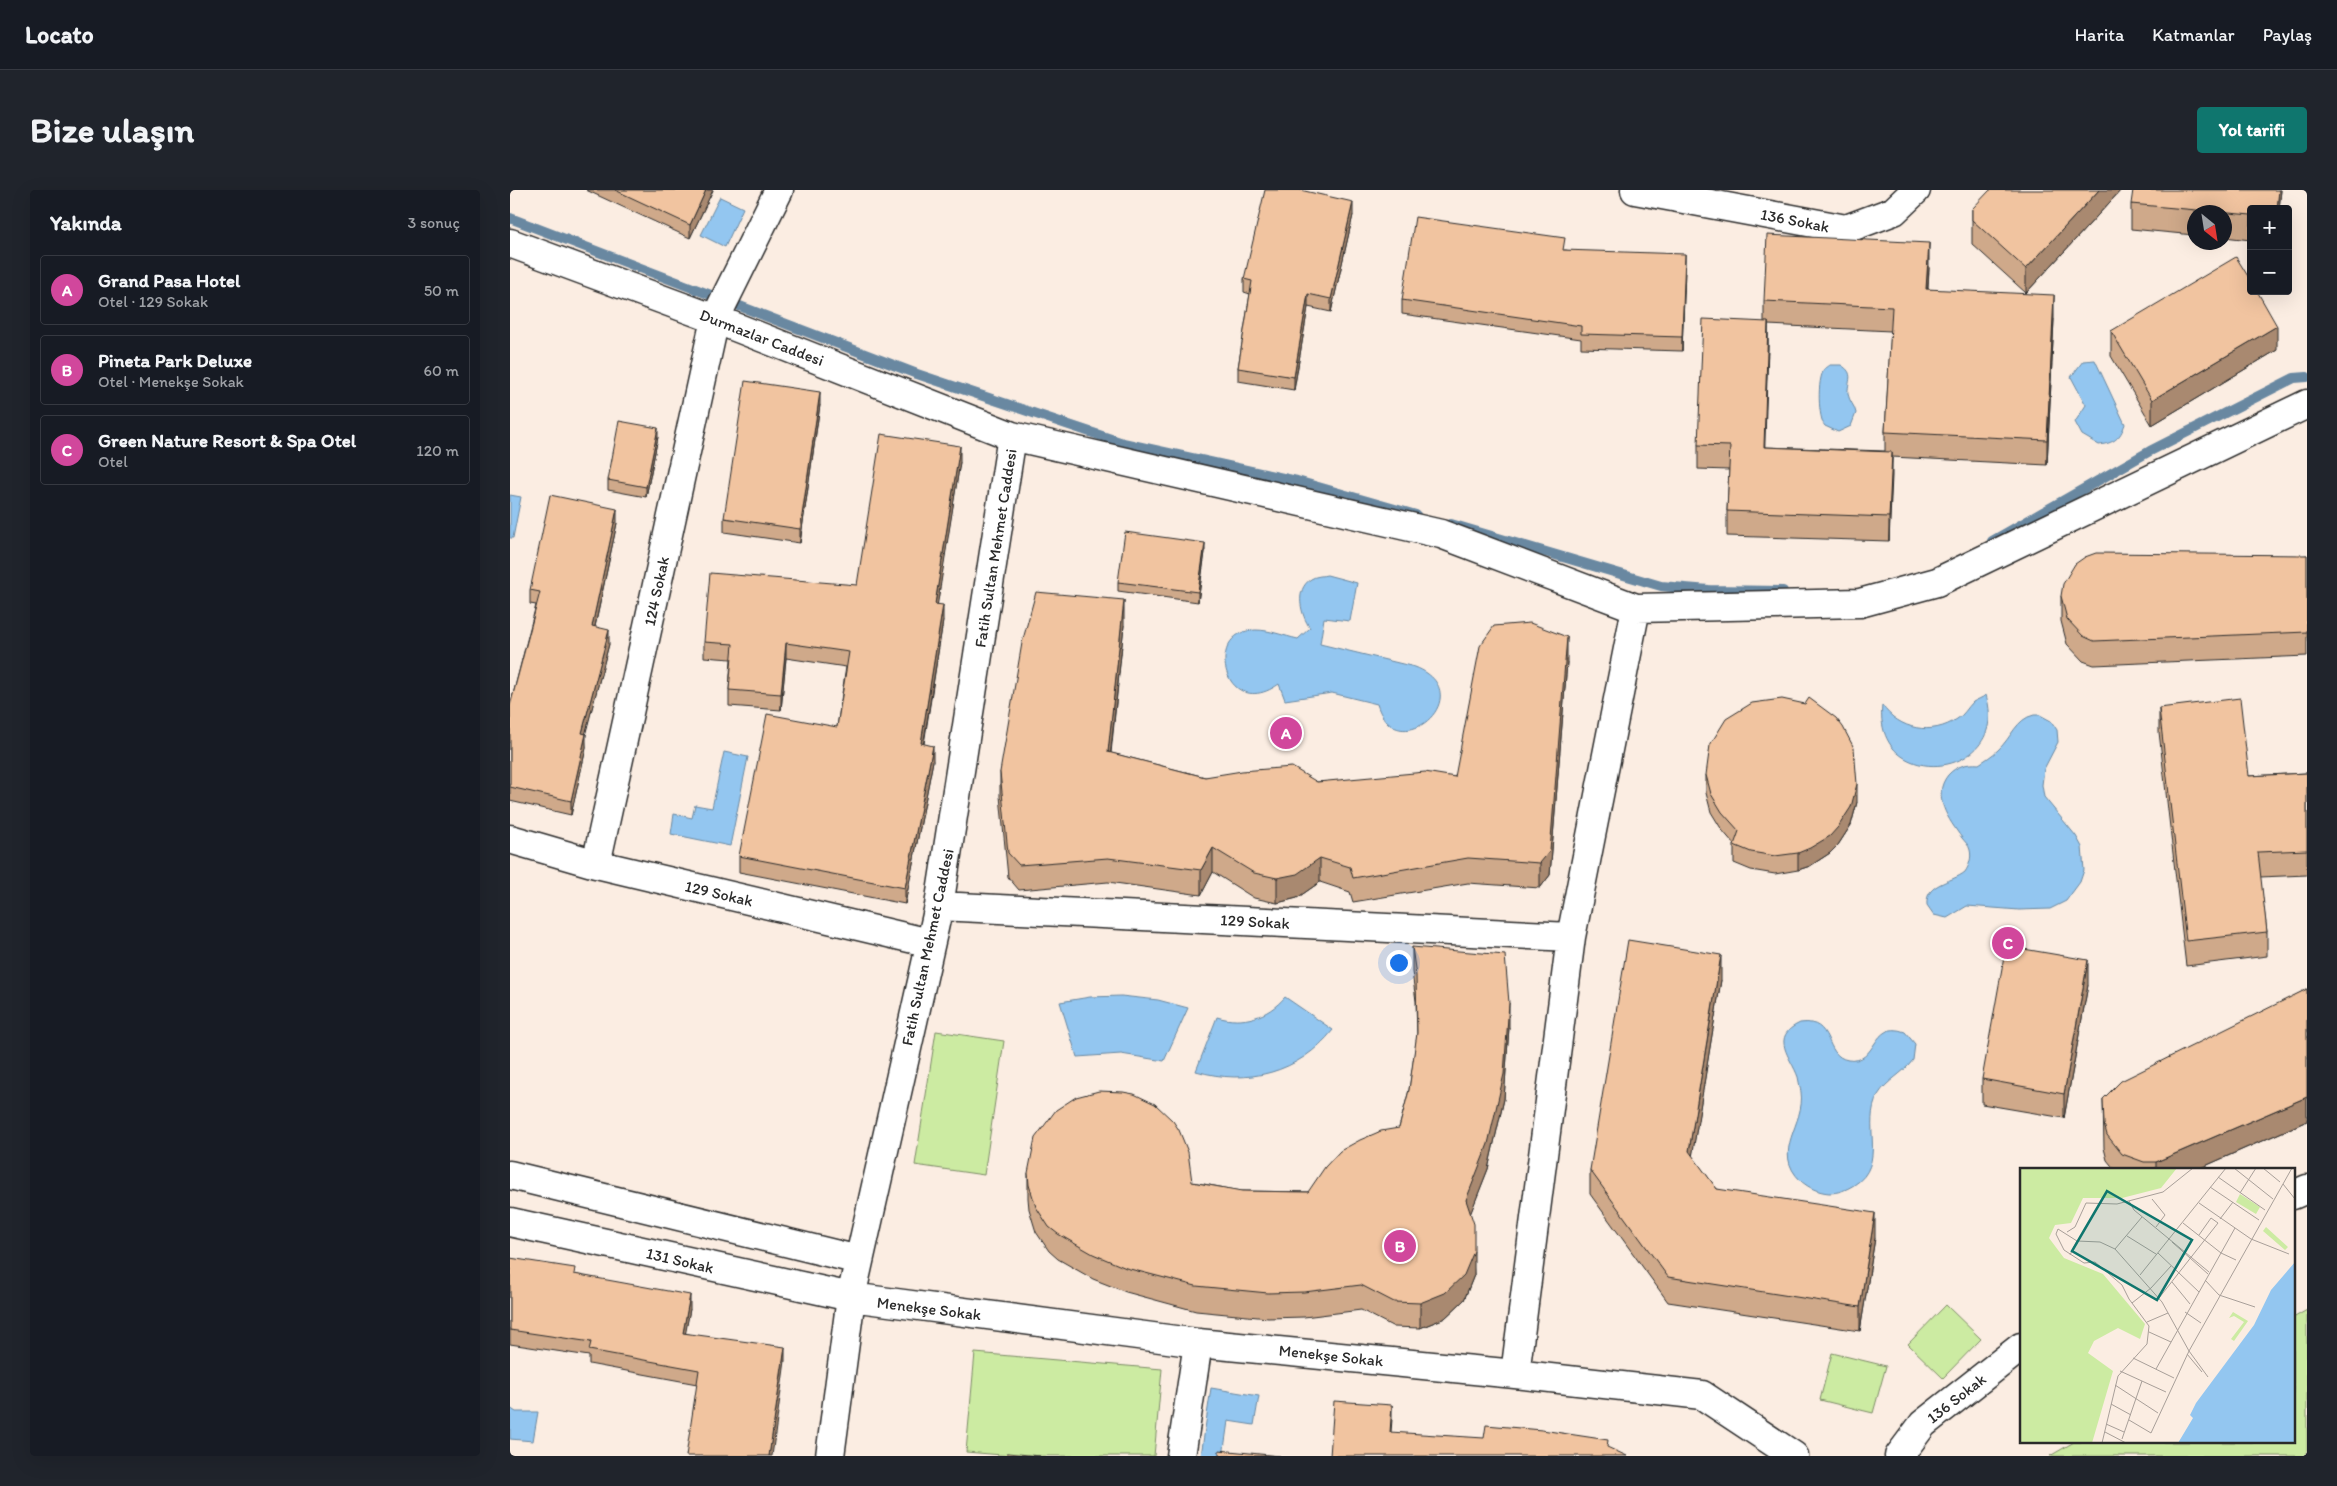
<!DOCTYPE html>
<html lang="tr">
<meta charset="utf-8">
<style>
:root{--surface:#171b24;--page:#20242c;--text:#f1f3f6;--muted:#9ea1a6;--line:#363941;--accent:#0f766e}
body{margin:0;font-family:Itim,sans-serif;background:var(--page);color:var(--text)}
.controls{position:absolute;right:15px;top:15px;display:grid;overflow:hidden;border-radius:5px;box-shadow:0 5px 20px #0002}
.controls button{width:45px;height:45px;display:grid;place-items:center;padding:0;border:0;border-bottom:1px solid var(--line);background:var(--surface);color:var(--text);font:25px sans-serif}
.compass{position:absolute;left:1677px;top:15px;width:45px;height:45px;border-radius:50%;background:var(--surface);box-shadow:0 5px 20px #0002;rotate:150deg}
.you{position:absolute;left:888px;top:772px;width:18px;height:18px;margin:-12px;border:4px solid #fff;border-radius:50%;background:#1a73e8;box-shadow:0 0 0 8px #1a73e833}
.badge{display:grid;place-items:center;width:32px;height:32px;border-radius:50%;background:var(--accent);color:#fff;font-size:16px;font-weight:700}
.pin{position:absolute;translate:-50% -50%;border:2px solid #fff;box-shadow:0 1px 5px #0006}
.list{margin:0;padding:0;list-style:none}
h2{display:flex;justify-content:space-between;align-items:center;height:65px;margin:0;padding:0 20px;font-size:21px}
h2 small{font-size:16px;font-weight:400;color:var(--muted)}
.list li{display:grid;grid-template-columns:32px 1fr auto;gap:15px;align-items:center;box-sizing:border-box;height:70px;margin:0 10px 10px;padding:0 10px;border:1px solid var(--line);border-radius:5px}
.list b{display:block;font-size:19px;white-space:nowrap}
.list p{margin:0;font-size:16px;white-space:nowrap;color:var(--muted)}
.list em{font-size:16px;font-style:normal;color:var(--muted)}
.map{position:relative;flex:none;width:1797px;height:1266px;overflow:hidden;border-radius:5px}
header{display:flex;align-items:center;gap:30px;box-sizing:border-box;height:70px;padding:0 25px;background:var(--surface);border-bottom:1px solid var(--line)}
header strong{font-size:24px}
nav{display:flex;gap:28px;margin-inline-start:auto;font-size:18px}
.intro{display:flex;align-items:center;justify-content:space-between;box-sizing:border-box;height:120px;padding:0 30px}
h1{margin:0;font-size:35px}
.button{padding:12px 22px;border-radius:5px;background:var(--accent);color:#fff;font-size:18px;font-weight:700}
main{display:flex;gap:30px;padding:0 30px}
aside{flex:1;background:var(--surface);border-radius:5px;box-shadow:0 5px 20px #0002}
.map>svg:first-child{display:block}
.green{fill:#cceba2;stroke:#7c8b66}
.water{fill:#93c6f0;stroke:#6988a1}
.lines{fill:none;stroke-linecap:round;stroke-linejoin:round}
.stream{stroke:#6988a1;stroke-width:10}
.minor-casing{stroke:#2b2b2b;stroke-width:31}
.minor{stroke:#fff;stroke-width:28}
.wall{fill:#cfa98a;stroke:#2b2b2b;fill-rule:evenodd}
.shaded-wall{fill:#a98970;stroke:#2b2b2b}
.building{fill:#f1c4a0;stroke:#2b2b2b}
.labels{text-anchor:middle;stroke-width:4;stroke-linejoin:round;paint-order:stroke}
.street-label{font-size:16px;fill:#2b2b2b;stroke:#fff}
.inset-road{fill:none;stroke:#a89f99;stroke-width:1}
.view{fill:#0f766e;fill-opacity:0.15;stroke:#0f766e;stroke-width:2.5}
.inset-edge{fill:none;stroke:#2b2b2b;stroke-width:2.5}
</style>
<header>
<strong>Locato</strong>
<nav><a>Harita</a><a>Katmanlar</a><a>Paylaş</a></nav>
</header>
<div class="intro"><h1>Bize ulaşın</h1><a class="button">Yol tarifi</a></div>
<main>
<aside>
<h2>Yakında<small>3 sonuç</small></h2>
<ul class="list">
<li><span class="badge" style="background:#d1479c">A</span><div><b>Grand Pasa Hotel</b><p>Otel · 129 Sokak</p></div><em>50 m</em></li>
<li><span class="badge" style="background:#d1479c">B</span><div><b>Pineta Park Deluxe</b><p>Otel · Menekşe Sokak</p></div><em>60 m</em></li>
<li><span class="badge" style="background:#d1479c">C</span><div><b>Green Nature Resort &amp; Spa Otel</b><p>Otel</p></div><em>120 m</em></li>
</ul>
</aside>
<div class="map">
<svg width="1797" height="1266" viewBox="0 0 1797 1266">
<rect width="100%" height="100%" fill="#fbede2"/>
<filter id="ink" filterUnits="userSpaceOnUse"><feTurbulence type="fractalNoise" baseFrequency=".02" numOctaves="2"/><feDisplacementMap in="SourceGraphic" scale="10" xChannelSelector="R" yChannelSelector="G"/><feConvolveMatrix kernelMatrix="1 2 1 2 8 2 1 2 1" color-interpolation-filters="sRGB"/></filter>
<g filter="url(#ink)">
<!-- green -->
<path class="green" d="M 426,841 L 494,851 L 474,985 L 405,975 Z
M 1436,1115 L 1471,1149 L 1433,1188 L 1398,1154 Z
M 1797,1120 L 1797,1266 L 1540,1266 L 1564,1252 L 1783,1252 L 1783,1128 Z
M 465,1163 L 652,1179 L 644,1266 L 504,1266 L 456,1262 Z
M 1322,1163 L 1376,1176 L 1363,1223 L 1310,1210 Z"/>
<!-- water -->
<path class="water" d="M 210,7 L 233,18 L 215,57 L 191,45 Z
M 1585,170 L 1615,234 C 1610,249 1604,253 1589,255 L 1572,245 L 1565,232 L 1576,215 L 1561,187 L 1573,171 Z
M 1320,175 L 1331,175 C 1346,184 1337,191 1338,204 C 1339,211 1345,216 1346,223 L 1341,236 L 1328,242 L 1315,236 C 1308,229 1307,189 1314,180 C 1314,179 1319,176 1320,175 Z
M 0,305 L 11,307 L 3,348 L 0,348 Z
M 817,385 L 847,393 L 840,431 L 814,428 L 810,454 L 905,477 C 972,503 887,579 867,514 L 822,503 L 775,510 L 769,494 C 714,533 692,440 746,440 C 760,440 774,446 788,449 L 800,438 C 791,425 784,400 801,389 C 805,386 813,386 817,385 Z
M 1476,505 C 1502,589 1363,605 1372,515 C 1389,540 1422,546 1447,529 C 1454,525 1457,518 1463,512 C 1466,510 1472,508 1476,505 Z
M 1524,525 L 1530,525 L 1541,531 L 1547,540 L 1548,552 L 1534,579 L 1532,595 L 1534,607 L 1566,646 L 1572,657 L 1574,680 L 1570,692 L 1556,711 L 1540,719 L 1509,720 L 1457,716 L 1437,728 L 1424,725 L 1417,715 C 1415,693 1441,693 1455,682 C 1459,676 1462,668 1460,660 C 1459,655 1455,652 1452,648 C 1439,630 1421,606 1438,585 C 1446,576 1457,573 1469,574 C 1475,570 1483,565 1488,560 C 1502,547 1506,529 1524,525 Z
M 214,562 L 238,567 L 220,656 L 161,644 L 164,624 L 182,628 L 185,615 L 202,618 Z
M 611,806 L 648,810 L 678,818 L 654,871 L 611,864 L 567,867 L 550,812 L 580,807 Z
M 775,807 L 823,840 C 789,883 737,896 686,881 L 707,827 C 733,835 758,827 775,807 Z
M 1290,833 C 1325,828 1313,866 1338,870 C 1368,875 1361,829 1395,842 L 1405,854 L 1403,870 C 1393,884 1377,890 1368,905 C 1351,934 1378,974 1344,995 C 1336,1000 1328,1003 1319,1003 C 1308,1002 1299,998 1291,991 C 1260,961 1296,934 1291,902 C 1290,897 1289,892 1288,887 C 1281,867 1259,847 1290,833 Z
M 701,1198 L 749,1206 L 744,1235 L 718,1231 L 713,1266 L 691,1266 Z
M 0,1218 L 6,1222 L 28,1222 L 23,1251 L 0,1249 Z"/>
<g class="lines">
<!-- stream -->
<path class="stream" d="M 0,28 L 407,184 L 613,253 L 787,291 L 906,325
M 941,334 L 1151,396 L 1199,400 L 1273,401
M 1482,351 L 1640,261 L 1784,188 L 1797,187"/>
<defs>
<path id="minor" d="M 1125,0 L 1336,39 L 1384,21 L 1406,0
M 0,53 L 205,129 L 502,246 L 931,344 L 1126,418 L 1350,413 L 1427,392 L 1797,214
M 0,649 L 86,674 L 420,753
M 86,674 L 205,129 L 269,0
M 429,716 L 1061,747
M 0,985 L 349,1070
M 1783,1005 L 1797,999
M 0,1032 L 341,1107 L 688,1153 L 1005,1184 L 1192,1205 L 1284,1266
M 1005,1184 L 1061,747 L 1126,418
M 320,1266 L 341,1107 L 429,716 L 502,246
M 671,1266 L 688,1153
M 1389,1266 L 1413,1234 L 1511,1157"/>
</defs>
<!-- minor casing -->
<use href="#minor" class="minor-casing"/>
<!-- minor -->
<use href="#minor" class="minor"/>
</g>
<!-- wall -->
<path class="wall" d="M 76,0 L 203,0 L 180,48 Z
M 1611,0 L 1516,103 L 1462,54 L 1462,19 Z
M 1771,0 L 1769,19 L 1741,19 L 1741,50 L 1714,47 L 1714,22 L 1684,22 L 1684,45 L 1621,39 L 1621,14 Z
M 843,25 L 821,122 L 798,117 L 784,200 L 728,191 L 728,178 L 740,104 L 734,102 L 734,89 Z
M 1055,60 L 1175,78 L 1172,161 L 1071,158 L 1071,149 L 892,124 L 892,110 Z
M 1419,78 L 1418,99 L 1544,129 L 1537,275 L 1382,267 L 1379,351 L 1217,346 L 1217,321 L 1219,280 L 1188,279 L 1188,255 L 1254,132 L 1254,111 ZM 1258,135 L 1381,141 L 1375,242 L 1375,261 L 1254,257 L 1258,156 Z
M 1601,141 L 1767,160 L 1642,235 L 1601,166 Z
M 310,215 L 290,353 L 214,342 L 214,328 Z
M 148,247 L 136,307 L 98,300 L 98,290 Z
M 450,272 L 427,414 L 433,431 L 414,554 L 423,571 L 395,714 L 229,682 L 229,666 L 327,537 L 336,477 L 276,468 L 271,520 L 219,516 L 219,500 L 221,469 L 194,467 L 194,452 L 347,395 Z
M 107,333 L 85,437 L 99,454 L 75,544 L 76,558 L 61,625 L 0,611 L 0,516 L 26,415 L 20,414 L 20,400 Z
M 695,362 L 688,412 L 608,401 L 608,392 Z
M 1797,365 L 1797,466 L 1584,475 L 1573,471 L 1557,454 L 1551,431 L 1551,406 Z
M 614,435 L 601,563 L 695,587 L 807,592 L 945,587 L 1057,472 L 1040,685 L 1030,698 L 958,693 L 843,712 L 840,702 L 810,692 L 787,708 L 767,713 L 744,708 L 703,682 L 691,705 L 598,692 L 509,700 L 498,687 L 490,606 L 490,582 Z
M 1649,518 L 1739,586 L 1797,583 L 1797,685 L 1750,687 L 1757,742 L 1757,766 L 1676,776 L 1649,542 Z
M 1196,585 L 1347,612 L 1341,635 L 1328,655 L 1320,663 L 1300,676 L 1288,680 L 1265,684 L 1241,680 L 1224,673 L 1224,654 L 1212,640 L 1201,622 L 1196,603 Z
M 902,757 L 999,837 L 994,909 L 978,979 L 960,1024 L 964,1085 L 954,1110 L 935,1128 L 910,1138 L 884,1137 L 851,1120 L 794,1127 L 758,1128 L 686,1121 L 616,1102 L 583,1089 L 548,1069 L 539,1061 L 526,1042 L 519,1019 L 518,1008 L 518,983 L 682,992 L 732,1001 L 798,1002 L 889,938 L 899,900 L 907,846 L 906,811 L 902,782 Z
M 1211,790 L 1182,966 L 1207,999 L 1365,1048 L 1350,1141 L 1158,1112 L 1080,1004 L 1080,980 Z
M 1578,795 L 1554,928 L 1472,914 L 1472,889 Z
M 1797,799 L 1797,931 L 1686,980 L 1605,980 L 1597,970 L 1594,958 L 1593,909 Z
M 0,1068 L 65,1084 L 180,1119 L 175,1143 L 275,1171 L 187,1194 L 79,1174 L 79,1166 L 0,1154 Z"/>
<!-- shaded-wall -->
<path class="shaded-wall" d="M 196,0 L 203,0 L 180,48 L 180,35 Z
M 1589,0 L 1611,0 L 1516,103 L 1516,79 Z
M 1769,0 L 1771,0 L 1769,19 L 1767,19 Z
M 843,12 L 843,25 L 821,122 L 821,109 Z
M 1419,53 L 1419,78 L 1416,124 L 1416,99 Z
M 1175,64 L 1175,78 L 1172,161 L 1172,147 Z
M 798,104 L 798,117 L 784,200 L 784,187 Z
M 1544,105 L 1544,129 L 1537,275 L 1537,250 Z
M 1258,132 L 1258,156 L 1254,282 L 1254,257 Z
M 1767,136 L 1767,160 L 1642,235 L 1642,210 Z
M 310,202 L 310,215 L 290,353 L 290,339 Z
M 148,238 L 148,247 L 136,307 L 136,297 Z
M 450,256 L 450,272 L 425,430 L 425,414 Z
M 1382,262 L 1382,286 L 1379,351 L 1379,327 Z
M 107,319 L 107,333 L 82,450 L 82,436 Z
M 695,353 L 695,362 L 688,412 L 688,402 Z
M 614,410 L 614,435 L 598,587 L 598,562 Z
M 433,415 L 433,431 L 411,569 L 411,553 Z
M 99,440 L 99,454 L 72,557 L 72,543 Z
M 1057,447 L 1057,472 L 1040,685 L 1030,698 L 1030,673 Z
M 276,453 L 276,468 L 271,520 L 271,504 Z
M 76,544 L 76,558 L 61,625 L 61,611 Z
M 423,556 L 423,571 L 395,714 L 395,698 Z
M 1347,594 L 1347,612 L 1341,635 L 1328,655 L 1320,663 L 1300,676 L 1288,680 L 1288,663 Z
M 703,658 L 703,682 L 691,705 L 691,680 Z
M 810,668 L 810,692 L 787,708 L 767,713 L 767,688 Z
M 1211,765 L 1211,790 L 1179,986 L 1179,961 Z
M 1578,770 L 1578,795 L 1554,928 L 1554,904 Z
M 999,813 L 999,837 L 994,909 L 978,979 L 956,1035 L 956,1010 Z
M 1797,907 L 1797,931 L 1686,980 L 1646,980 L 1646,972 Z
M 1365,1023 L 1365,1048 L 1350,1141 L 1350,1117 Z
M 964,1061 L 964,1085 L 954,1110 L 935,1128 L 910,1138 L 910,1113 Z
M 180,1105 L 180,1119 L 173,1157 L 173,1143 Z
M 275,1157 L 275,1171 L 262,1266 L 259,1266 Z
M 882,1215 L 882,1229 L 880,1256 L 880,1242 Z"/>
<!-- building -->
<path class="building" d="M 105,0 L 196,0 L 180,35 Z
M 755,0 L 790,0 L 843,12 L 821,109 L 798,104 L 784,187 L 728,178 L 742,91 L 734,89 Z
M 1480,0 L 1589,0 L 1516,79 L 1462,30 L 1462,19 Z
M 1623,0 L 1769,0 L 1767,19 L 1741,19 L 1741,25 L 1621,14 Z
M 905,27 L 1055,48 L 1053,60 L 1175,64 L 1172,147 L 1071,144 L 1071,136 L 892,110 Z
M 1257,45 L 1419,53 L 1416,99 L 1544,105 L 1537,250 L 1375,242 L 1382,117 L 1254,111 Z
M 1726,67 L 1741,91 L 1741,101 L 1747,101 L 1767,136 L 1642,210 L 1601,141 Z
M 1193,129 L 1258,132 L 1254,257 L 1382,262 L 1379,327 L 1217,321 L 1220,256 L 1188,255 Z
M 235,191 L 310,202 L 290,339 L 214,328 Z
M 109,231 L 148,238 L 136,297 L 98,290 Z
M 371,244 L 450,256 L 425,414 L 433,415 L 411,553 L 423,556 L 395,698 L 229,666 L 257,524 L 327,537 L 339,462 L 276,453 L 271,504 L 219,500 L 223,454 L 194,452 L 200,383 L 347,395 Z
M 40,305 L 107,319 L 82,436 L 99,440 L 72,543 L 76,544 L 61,611 L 0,597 L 0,516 L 30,402 L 20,400 Z
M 615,342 L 695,353 L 688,402 L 608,392 Z
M 1586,363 L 1797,365 L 1797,442 L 1584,451 L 1573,446 L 1557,429 L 1551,406 L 1553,394 L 1565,374 L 1575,367 Z
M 526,402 L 614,410 L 598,562 L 695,587 L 732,581 L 782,577 L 807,592 L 915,582 L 945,587 L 970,456 L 984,436 L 1020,433 L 1057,447 L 1040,661 L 1030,673 L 958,668 L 843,688 L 840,677 L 810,668 L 787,684 L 767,688 L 744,683 L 703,658 L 691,680 L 598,668 L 509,675 L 498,663 L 490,582 L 512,453 Z
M 1299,508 L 1326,528 L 1333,537 L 1344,558 L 1347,594 L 1341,617 L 1328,637 L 1320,646 L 1300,658 L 1288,663 L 1265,666 L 1241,662 L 1224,655 L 1229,641 L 1212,622 L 1201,604 L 1196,585 L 1200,555 L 1216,529 L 1242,513 L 1272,509 L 1295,514 Z
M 1730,508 L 1739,586 L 1797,583 L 1797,660 L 1748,662 L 1757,742 L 1676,751 L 1649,518 Z
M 1118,750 L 1211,765 L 1179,961 L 1207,999 L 1365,1023 L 1350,1117 L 1158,1087 L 1080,980 Z
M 1496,756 L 1578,770 L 1554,904 L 1472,889 Z
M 902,757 L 995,765 L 999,813 L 994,884 L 978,954 L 956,1010 L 964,1034 L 964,1061 L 954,1085 L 935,1103 L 910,1113 L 884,1112 L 851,1095 L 794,1102 L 758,1103 L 686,1096 L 616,1078 L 583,1064 L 548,1044 L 539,1037 L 526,1017 L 519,995 L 518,983 L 525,948 L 546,920 L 566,907 L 589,901 L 613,902 L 624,904 L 645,914 L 663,931 L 669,940 L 678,962 L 682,992 L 732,1001 L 798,1002 L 815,977 L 830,961 L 850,950 L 871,941 L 889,938 L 899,900 L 907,843 L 906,786 Z
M 1797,799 L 1797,907 L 1646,972 L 1634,972 L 1612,964 L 1597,945 L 1594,934 L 1593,909 L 1611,891 Z
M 0,1068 L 65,1078 L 64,1084 L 180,1105 L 173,1143 L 275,1157 L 259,1266 L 176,1266 L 189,1180 L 79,1160 L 81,1152 L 0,1140 Z
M 824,1211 L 882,1215 L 880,1242 L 974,1248 L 976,1235 L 1032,1240 L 1098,1250 L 1097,1257 L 1117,1266 L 820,1266 Z
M 709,1260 L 770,1266 L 709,1266 Z
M 497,1263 L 530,1266 L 496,1266 Z"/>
</g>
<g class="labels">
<!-- street labels -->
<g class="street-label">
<text transform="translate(1285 30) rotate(11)" y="6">136 Sokak</text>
<text transform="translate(252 147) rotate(21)" y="6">Durmazlar Caddesi</text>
<text transform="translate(485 358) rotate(-81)" y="6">Fatih Sultan Mehmet Caddesi</text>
<text transform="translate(146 401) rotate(-78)" y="6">124 Sokak</text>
<text transform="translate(209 703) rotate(13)" y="6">129 Sokak</text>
<text transform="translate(745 731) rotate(3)" y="6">129 Sokak</text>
<text transform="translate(417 757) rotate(-78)" y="6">Fatih Sultan Mehmet Caddesi</text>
<text transform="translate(170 1070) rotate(13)" y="6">131 Sokak</text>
<text transform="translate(419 1118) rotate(7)" y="6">Menekşe Sokak</text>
<text transform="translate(821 1165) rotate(6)" y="6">Menekşe Sokak</text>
<text transform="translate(1446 1208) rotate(-38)" y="6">136 Sokak</text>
</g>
</g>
<!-- overview -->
<g transform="translate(1510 978)">
<rect width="275" height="275" fill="#fbede2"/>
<path d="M 0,0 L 157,0 L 141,20 L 102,30 L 63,30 L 51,55 L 35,57 L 29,70 L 44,90 L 83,106 L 125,156 L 120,171 L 98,160 L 74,173 L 68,185 L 93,203 L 72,275 L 0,275 ZM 220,26 L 240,39 L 236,46 L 216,34 ZM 246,59 L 268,79 L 265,82 L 243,63 ZM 213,144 L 228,153 L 214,173 L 211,171 L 224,154 L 214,148 L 209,150 Z" fill="#cceba2"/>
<path d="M 275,94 L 275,275 L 158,275 L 173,250 L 170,247 L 176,235 L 234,157 L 251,122 Z" fill="#93c6f0"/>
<path class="inset-road" d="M 214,0 L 253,31M 243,0 L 260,14M 198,9 L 245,42M 263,16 L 275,31M 190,19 L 239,52M 220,25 L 236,0M 132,31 L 145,47 L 136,59M 109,33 L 114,42 L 189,104M 179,35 L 231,71 L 269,86M 200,51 L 213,34M 163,55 L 201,85 L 216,92M 47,64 L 55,59 L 66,35 L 97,36 L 143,24 L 173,0M 107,68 L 136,86M 152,74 L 188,106M 95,81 L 122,49M 138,85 L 179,124M 50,87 L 57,73M 120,107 L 206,0M 185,112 L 199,127 L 235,139M 152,114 L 170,136M 139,130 L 198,55 L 191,50 L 179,67M 112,135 L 131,120 L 151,98M 165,144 L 181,155M 127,154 L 148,145M 129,164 L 151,174M 167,186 L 182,204M 113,190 L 154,210M 136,201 L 215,60M 100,203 L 146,224M 95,217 L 138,245M 91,236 L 111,247M 109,252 L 131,265M 86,256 L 104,264M 85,264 L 106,275M 131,265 L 169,183 L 272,0M 102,271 L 122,213M 82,275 L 98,208 L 127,176 L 129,158 L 109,131 L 102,117 L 75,94 L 64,95 L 44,82 L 36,66 L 38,61 L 57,73 L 80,74 L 95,81 L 142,134 L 169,183 L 188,209"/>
<path class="view" d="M 87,23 L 172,72 L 137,132 L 52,83 Z"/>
<rect width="275" height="275" class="inset-edge"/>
</g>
</svg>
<div class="controls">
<button>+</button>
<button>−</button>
</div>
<svg class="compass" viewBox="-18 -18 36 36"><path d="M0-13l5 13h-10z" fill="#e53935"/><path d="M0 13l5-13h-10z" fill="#9ea1a6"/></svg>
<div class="you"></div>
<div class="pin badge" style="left:776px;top:543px;background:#d1479c">A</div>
<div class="pin badge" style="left:890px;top:1056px;background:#d1479c">B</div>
<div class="pin badge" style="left:1498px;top:753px;background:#d1479c">C</div>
</div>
</main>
